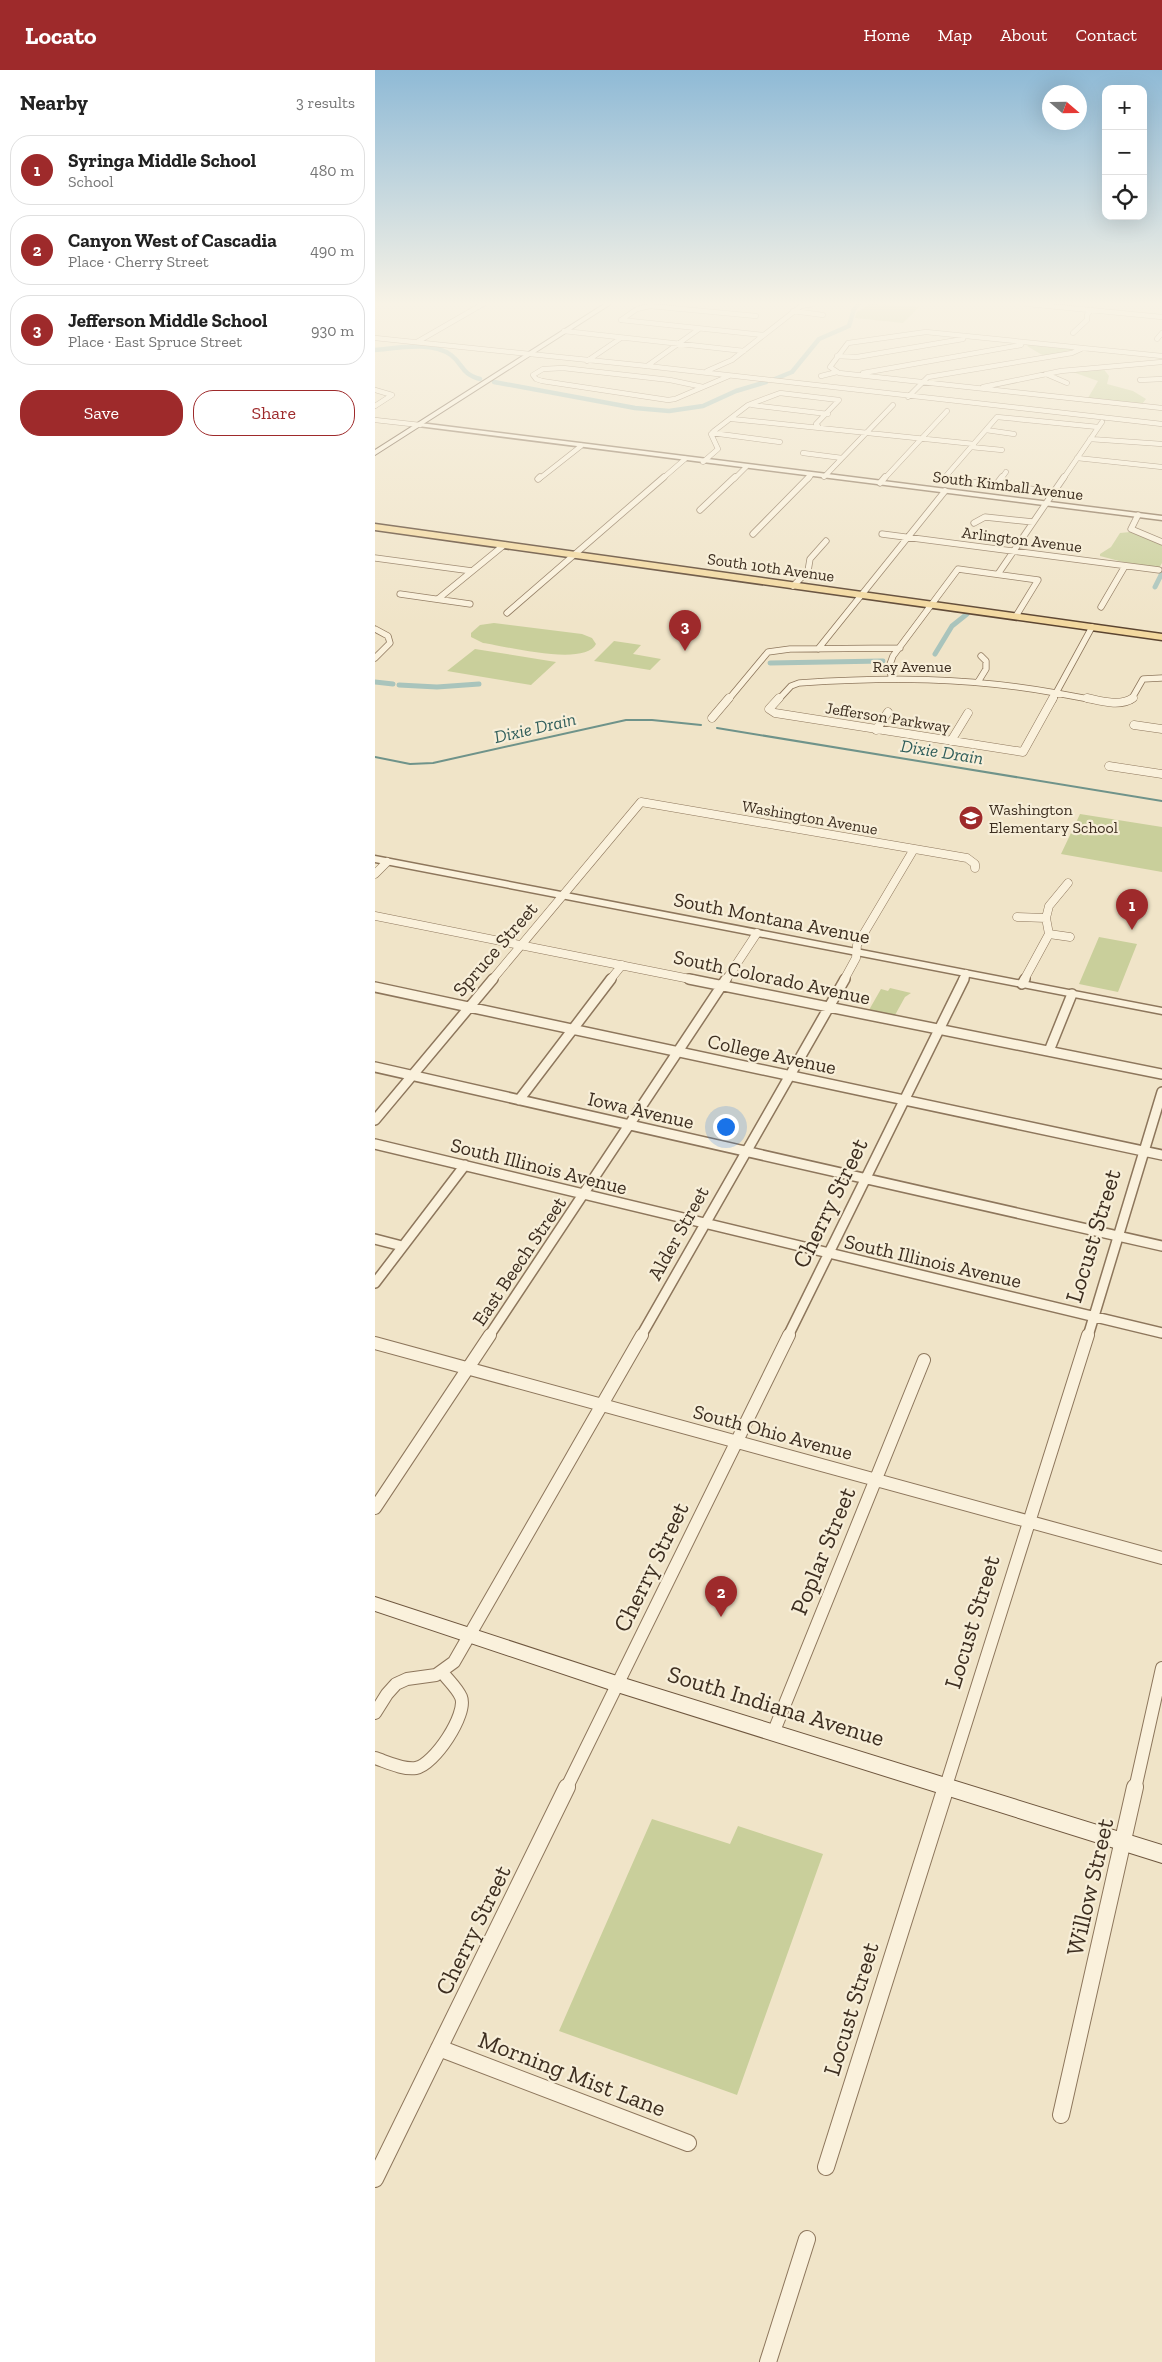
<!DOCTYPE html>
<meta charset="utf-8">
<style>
:root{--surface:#fff;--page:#f6f6f6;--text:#222;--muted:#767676;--line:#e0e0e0;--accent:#9e2a2b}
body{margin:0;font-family:"Zilla Slab",serif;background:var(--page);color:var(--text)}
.controls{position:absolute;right:15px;top:15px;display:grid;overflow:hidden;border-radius:10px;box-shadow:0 5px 20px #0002}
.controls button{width:45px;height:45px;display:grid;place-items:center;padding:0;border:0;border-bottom:1px solid var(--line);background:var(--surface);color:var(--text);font:25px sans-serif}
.compass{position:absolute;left:667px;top:15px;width:45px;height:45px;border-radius:50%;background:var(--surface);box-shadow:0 5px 20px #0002;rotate:110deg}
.you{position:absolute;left:350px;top:1056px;width:18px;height:18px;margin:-12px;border:4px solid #fff;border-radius:50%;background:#1a73e8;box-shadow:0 0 0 8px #1a73e833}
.badge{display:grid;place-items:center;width:32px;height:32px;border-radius:50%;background:var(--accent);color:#fff;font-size:16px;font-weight:700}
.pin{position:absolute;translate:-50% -41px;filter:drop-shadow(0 1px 2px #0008)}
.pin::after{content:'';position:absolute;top:26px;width:18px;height:15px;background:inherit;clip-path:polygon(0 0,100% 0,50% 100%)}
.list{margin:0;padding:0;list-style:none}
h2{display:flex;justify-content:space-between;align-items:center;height:65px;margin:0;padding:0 20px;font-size:21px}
h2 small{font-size:16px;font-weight:400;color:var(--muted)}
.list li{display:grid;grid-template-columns:32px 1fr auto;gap:15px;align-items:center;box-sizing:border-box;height:70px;margin:0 10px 10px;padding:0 10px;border:1px solid var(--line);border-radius:20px}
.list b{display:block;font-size:19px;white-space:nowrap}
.list p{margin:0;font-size:16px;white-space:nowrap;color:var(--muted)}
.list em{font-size:16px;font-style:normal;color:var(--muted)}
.actions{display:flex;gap:10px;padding:15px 20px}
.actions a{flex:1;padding:11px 0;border:1px solid var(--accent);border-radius:20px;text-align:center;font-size:18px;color:var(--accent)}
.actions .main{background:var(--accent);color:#fff}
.icon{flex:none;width:28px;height:28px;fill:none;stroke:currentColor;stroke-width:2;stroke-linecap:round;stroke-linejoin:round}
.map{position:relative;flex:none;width:787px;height:2292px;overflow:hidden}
header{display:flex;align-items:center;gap:30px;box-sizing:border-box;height:70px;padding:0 25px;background:var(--accent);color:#fff}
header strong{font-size:24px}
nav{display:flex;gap:28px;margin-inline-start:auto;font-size:18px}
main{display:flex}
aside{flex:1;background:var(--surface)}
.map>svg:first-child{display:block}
.green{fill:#c9cf9b}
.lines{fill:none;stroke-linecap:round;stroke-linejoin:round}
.stream{stroke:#6f938a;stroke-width:2}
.canal-far1{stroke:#a9c4bc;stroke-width:4.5}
.canal{stroke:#a9c4bc;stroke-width:5}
.minor-far5-casing{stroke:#8d765c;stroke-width:5.5}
.minor-far4-casing{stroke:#8d765c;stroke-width:7}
.minor-far3-casing{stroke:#8d765c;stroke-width:9}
.minor-far2-casing{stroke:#8d765c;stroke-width:12}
.minor-far1-casing{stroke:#8d765c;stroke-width:14}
.minor-casing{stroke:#8d765c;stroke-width:18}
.tertiary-casing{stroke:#8d765c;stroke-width:3}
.secondary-casing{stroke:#6f573f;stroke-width:2}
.primary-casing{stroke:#5b4430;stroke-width:3}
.minor-far5{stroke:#faf1dc;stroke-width:4.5}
.minor-far4{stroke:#faf1dc;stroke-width:5.5}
.minor-far3{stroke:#faf1dc;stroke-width:8}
.minor-far2{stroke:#faf1dc;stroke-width:9}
.minor-far1{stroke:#faf1dc;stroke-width:12}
.minor{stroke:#faf1dc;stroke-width:16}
.tertiary{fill:#faf1dc;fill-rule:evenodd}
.secondary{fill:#faf1dc;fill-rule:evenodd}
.primary{fill:#f3d9a0;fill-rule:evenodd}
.labels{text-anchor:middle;stroke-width:4.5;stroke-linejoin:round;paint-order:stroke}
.far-street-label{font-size:16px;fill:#3d2e20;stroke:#f7eed8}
.far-poi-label{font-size:16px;fill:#3d2e20;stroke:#f7eed8;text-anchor:start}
.far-water-label{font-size:18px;font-style:italic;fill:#2f5d5a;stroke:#f7eed8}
.street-label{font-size:20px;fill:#3d2e20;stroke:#f7eed8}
.near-street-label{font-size:24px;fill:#3d2e20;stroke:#f7eed8}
</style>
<header>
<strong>Locato</strong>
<nav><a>Home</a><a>Map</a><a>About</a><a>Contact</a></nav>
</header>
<main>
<aside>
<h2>Nearby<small>3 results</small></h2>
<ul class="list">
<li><span class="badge">1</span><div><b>Syringa Middle School</b><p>School</p></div><em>480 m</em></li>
<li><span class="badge">2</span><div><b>Canyon West of Cascadia</b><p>Place · Cherry Street</p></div><em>490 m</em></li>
<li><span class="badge">3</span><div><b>Jefferson Middle School</b><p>Place · East Spruce Street</p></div><em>930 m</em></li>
</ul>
<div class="actions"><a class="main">Save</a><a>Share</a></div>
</aside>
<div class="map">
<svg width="787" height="2292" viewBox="0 0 787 2292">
<rect width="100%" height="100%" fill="#f0e4c8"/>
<!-- green -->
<path class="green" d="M 495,234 L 544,237 L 528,253 L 480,248 L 482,242 Z
M 655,274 L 701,279 L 669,286 L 652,276 Z
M 727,297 L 734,306 L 732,314 L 758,321 L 771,329 L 767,334 L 713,328 L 723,311 L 695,301 Z
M 755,462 L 787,474 L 787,493 L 784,498 L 748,492 L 725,486 L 725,484 L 736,477 L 745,463 Z
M 119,553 L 207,564 L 217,568 L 221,574 C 210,597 130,576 108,573 L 96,567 L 96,563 L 105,555 Z
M 239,571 L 266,575 L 258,584 L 286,589 L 275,600 L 219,591 Z
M 100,579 L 181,592 L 156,615 L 72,601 Z
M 705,744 L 787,757 L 787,802 L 686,784 Z
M 724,867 L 762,874 L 743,922 L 704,914 Z
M 515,918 L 536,923 L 530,927 L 520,945 L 494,940 L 506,919 L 513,921 Z
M 277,1749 L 355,1774 L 363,1756 L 448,1784 L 362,2025 L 184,1961 Z"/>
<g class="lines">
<!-- stream -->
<path class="stream" d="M 342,658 L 787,731
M 0,687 L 35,694 L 58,693 L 251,650 L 277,650 L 326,655"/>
<!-- canal-far1 -->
<path class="canal-far1" d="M 0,280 C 23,278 56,271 76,285 C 89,295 86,304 105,309
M 400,309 L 417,302 L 444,269 L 474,256 L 479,239 L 484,234
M 119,312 L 260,338 L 294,341 L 328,336 L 361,321 L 391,312"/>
<!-- canal -->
<path class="canal" d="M 780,517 L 787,503
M 560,584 L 577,556 L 592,544
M 395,593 L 508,591
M 0,612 L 18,614
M 24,615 L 62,617 L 104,614"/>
<defs>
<path id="minor-far5" d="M 653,234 L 787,247
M 418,241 L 448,245
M 246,250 L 388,265
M 246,250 L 262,239 L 275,236 L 381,246
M 189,261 L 369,281
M 698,263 L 712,250 L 712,245 L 716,240
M 0,268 L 272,296 L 787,354
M 782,269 L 787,263
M 42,272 L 108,234
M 462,286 L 482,287 L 588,269
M 787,286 L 551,262 L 473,273 L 455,297 L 464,303 L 787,338
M 212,291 L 246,268
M 272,296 L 324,259
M 332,301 L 357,290 L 426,236 L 438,234
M 488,303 L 646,275
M 671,304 L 692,313
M 446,306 L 462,302
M 765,310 L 787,309
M 328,317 L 295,310 L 188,298 L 168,299 L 158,305 L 161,309 L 167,311 L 293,330 L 300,329 L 354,306
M 608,317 L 686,301 L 787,292
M 0,320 L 17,325 L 0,336
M 533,327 L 553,307 L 697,283 L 706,279
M 377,335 L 453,344
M 357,349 L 599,374
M 0,350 L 45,355
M 611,360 L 639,364
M 337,363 L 405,372
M 715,369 L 787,374
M 596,377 L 627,380
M 428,383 L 467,388
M 702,388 L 787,397
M 328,392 L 343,379 L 336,364 L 339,361 L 373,335 L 405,323 L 464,330 L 441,354 L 443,356
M 449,407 L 518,335
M 164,409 L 206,376
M 287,409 L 310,389
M 359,409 L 371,397
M 433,409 L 436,405
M 509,409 L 572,341
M 574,409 L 571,406 L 622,347 L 723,357
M 626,409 L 631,402
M 688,409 L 727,352"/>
<path id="minor-far4" d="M 573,407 L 576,410 L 679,422
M 163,409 L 165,407
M 505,413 L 510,407
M 621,415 L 627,407
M 325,440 L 360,407
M 763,445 L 756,459 L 787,472
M 599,453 L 610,447 L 658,452
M 378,464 L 434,407
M 507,464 L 784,500
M 0,488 L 97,501
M 623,504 L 689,407
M 418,516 L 433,501 L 435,489 L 451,471
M 25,524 L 95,534
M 63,529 L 129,475
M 726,537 L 750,496
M 132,543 L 289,407
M 0,559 L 13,566 L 15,573 L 0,588
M 443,579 L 570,421
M 517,609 L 514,597 L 518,586 L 583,499 L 663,510 L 641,546
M 603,612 L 611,599 L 611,591 L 606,586
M 681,623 L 719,630
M 681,623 L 717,557
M 353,630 L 393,582 L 415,579 L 525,578
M 403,630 L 416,616 L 424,613 C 514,607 592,607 681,623
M 678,630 L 681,623
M 756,630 L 768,609 L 787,608"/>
<path id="minor-far3" d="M 404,628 L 394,639 L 400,643 L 648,682 L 678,628
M 712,628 C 726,631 745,637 758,628
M 337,648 L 354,628
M 759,655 L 787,659
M 501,660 L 513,642
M 576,671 L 593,643
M 734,696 L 787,704
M 0,804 L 12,792
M 0,846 L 320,910
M 642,847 L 671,848
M 674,864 L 695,867
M 117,910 L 266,732 L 592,788 L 600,794 L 600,798
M 235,910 L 247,895
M 351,910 L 382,863
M 469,910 L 481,888 L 482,875 L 539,779
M 588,910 L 591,904
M 649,910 L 674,864 L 671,848 L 674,836 L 693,813"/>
<path id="minor-far2" d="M 314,909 L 787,1004
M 647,914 L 650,909
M 0,917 L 787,1085
M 674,981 L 697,924
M 0,997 L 787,1176
M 144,1030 L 236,909
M 0,1050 L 118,909
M 0,1074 L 787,1263
M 0,1169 L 27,1176
M 0,1213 L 90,1095
M 114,1266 L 351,909
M 266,1266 L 470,909
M 413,1266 L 589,909
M 713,1266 L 787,1022"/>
<path id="minor-far1" d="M 0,1273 L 787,1488
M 0,1438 L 115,1265
M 0,1643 L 12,1624 L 21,1614 L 32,1609 L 61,1605 L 79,1592 L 267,1265
M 399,1661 L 549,1290
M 0,1688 C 12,1692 28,1700 41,1698 C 59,1695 93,1644 86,1627 C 82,1618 73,1610 67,1602
M 191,1719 L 414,1265
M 570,1719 L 713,1265
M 760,1719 L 787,1598"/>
<path id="minor" d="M 64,1978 L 313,2073
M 686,2045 L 760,1717
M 451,2097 L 571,1717
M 0,2109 L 192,1717
M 393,2292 L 432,2169"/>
<path id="tertiary" d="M 45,353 L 787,446 L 787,450 L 43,356 Z
M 0,786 L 787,938 L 787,944 L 0,792 Z"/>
<path id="secondary" d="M 229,234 L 236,234 L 0,385 L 0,380 Z
M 0,1527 L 242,1606 L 787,1775 L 787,1793 L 242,1622 L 0,1541 Z"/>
<path id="primary" d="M 0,454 L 787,564 L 787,570 L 0,460 Z"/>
</defs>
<!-- minor-far5 casing -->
<use href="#minor-far5" class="minor-far5-casing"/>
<!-- minor-far4 casing -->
<use href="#minor-far4" class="minor-far4-casing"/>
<!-- minor-far3 casing -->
<use href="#minor-far3" class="minor-far3-casing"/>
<!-- minor-far2 casing -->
<use href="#minor-far2" class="minor-far2-casing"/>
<!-- minor-far1 casing -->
<use href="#minor-far1" class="minor-far1-casing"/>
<!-- minor casing -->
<use href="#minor" class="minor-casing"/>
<!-- tertiary casing -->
<use href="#tertiary" class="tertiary-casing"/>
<!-- secondary casing -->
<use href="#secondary" class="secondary-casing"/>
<!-- primary casing -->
<use href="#primary" class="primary-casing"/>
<!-- minor-far5 -->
<use href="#minor-far5" class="minor-far5"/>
<!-- minor-far4 -->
<use href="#minor-far4" class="minor-far4"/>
<!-- minor-far3 -->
<use href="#minor-far3" class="minor-far3"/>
<!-- minor-far2 -->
<use href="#minor-far2" class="minor-far2"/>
<!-- minor-far1 -->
<use href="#minor-far1" class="minor-far1"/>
<!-- minor -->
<use href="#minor" class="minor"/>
<!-- tertiary -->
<use href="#tertiary" class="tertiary"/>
<!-- secondary -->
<use href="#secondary" class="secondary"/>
<!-- primary -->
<use href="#primary" class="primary"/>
</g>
<!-- sky -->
<linearGradient id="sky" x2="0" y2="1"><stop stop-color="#8fbad6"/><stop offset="0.42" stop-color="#f8f3e6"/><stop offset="1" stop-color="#f8f3e6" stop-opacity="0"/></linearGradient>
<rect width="787" height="555" fill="url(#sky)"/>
<!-- icons -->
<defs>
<symbol id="school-disc" viewBox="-11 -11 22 22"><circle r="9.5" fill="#9e2a2b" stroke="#f7eed8"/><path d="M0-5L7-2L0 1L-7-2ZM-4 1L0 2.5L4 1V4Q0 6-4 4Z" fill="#fff"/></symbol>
</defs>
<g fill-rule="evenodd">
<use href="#school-disc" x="582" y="734" width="28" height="28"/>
</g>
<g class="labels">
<!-- far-street labels -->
<g class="far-street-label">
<text transform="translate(633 415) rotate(7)" y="6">South Kimball Avenue</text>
<text transform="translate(647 469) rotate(7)" y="6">Arlington Avenue</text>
<text transform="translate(396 497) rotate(8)" y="6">South 10th Avenue</text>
<text x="537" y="602">Ray Avenue</text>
<text transform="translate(513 647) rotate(9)" y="6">Jefferson Parkway</text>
<text transform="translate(435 747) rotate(10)" y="6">Washington Avenue</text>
</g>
<!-- far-poi labels -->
<g class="far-poi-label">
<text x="614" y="745">Washington<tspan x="614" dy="18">Elementary School</tspan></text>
</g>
<!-- far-water labels -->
<g class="far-water-label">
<text transform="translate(160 658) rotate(-13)" y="6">Dixie Drain</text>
<text transform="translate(567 682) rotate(9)" y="6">Dixie Drain</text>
</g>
<!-- street labels -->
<g class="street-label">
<text transform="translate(397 848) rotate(11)" y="7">South Montana Avenue</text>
<text transform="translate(120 879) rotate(-49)" y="7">Spruce Street</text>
<text transform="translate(397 907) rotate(12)" y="7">South Colorado Avenue</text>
<text transform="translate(397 984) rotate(12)" y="7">College Avenue</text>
<text transform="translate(266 1040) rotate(13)" y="7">Iowa Avenue</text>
<text transform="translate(164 1096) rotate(14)" y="7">South Illinois Avenue</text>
<text transform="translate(303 1163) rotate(-61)" y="7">Alder Street</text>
<text transform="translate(144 1191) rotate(-56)" y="7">East Beech Street</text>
<text transform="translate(558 1191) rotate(13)" y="7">South Illinois Avenue</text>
<text transform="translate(398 1362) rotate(15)" y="7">South Ohio Avenue</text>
</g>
<!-- near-street labels -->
<g class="near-street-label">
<text transform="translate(455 1133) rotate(-64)" y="8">Cherry Street</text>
<text transform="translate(718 1166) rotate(-73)" y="8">Locust Street</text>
<text transform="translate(448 1481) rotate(-68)" y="8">Poplar Street</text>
<text transform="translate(276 1497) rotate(-64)" y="8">Cherry Street</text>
<text transform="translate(597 1552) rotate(-73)" y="8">Locust Street</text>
<text transform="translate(401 1636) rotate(17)" y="8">South Indiana Avenue</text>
<text transform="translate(715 1817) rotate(-77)" y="8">Willow Street</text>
<text transform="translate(98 1860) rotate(-64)" y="8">Cherry Street</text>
<text transform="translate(476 1939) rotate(-73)" y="8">Locust Street</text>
<text transform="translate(197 2004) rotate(21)" y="8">Morning Mist Lane</text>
</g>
</g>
</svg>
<div class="controls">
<button>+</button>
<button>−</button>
<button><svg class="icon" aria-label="locate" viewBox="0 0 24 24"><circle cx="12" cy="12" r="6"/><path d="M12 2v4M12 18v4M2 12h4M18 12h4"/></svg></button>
</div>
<svg class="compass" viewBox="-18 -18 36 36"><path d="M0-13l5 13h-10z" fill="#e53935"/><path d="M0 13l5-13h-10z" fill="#767676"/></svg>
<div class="you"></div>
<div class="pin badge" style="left:757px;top:860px">1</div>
<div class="pin badge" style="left:346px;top:1547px">2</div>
<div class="pin badge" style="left:310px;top:581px">3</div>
</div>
</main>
